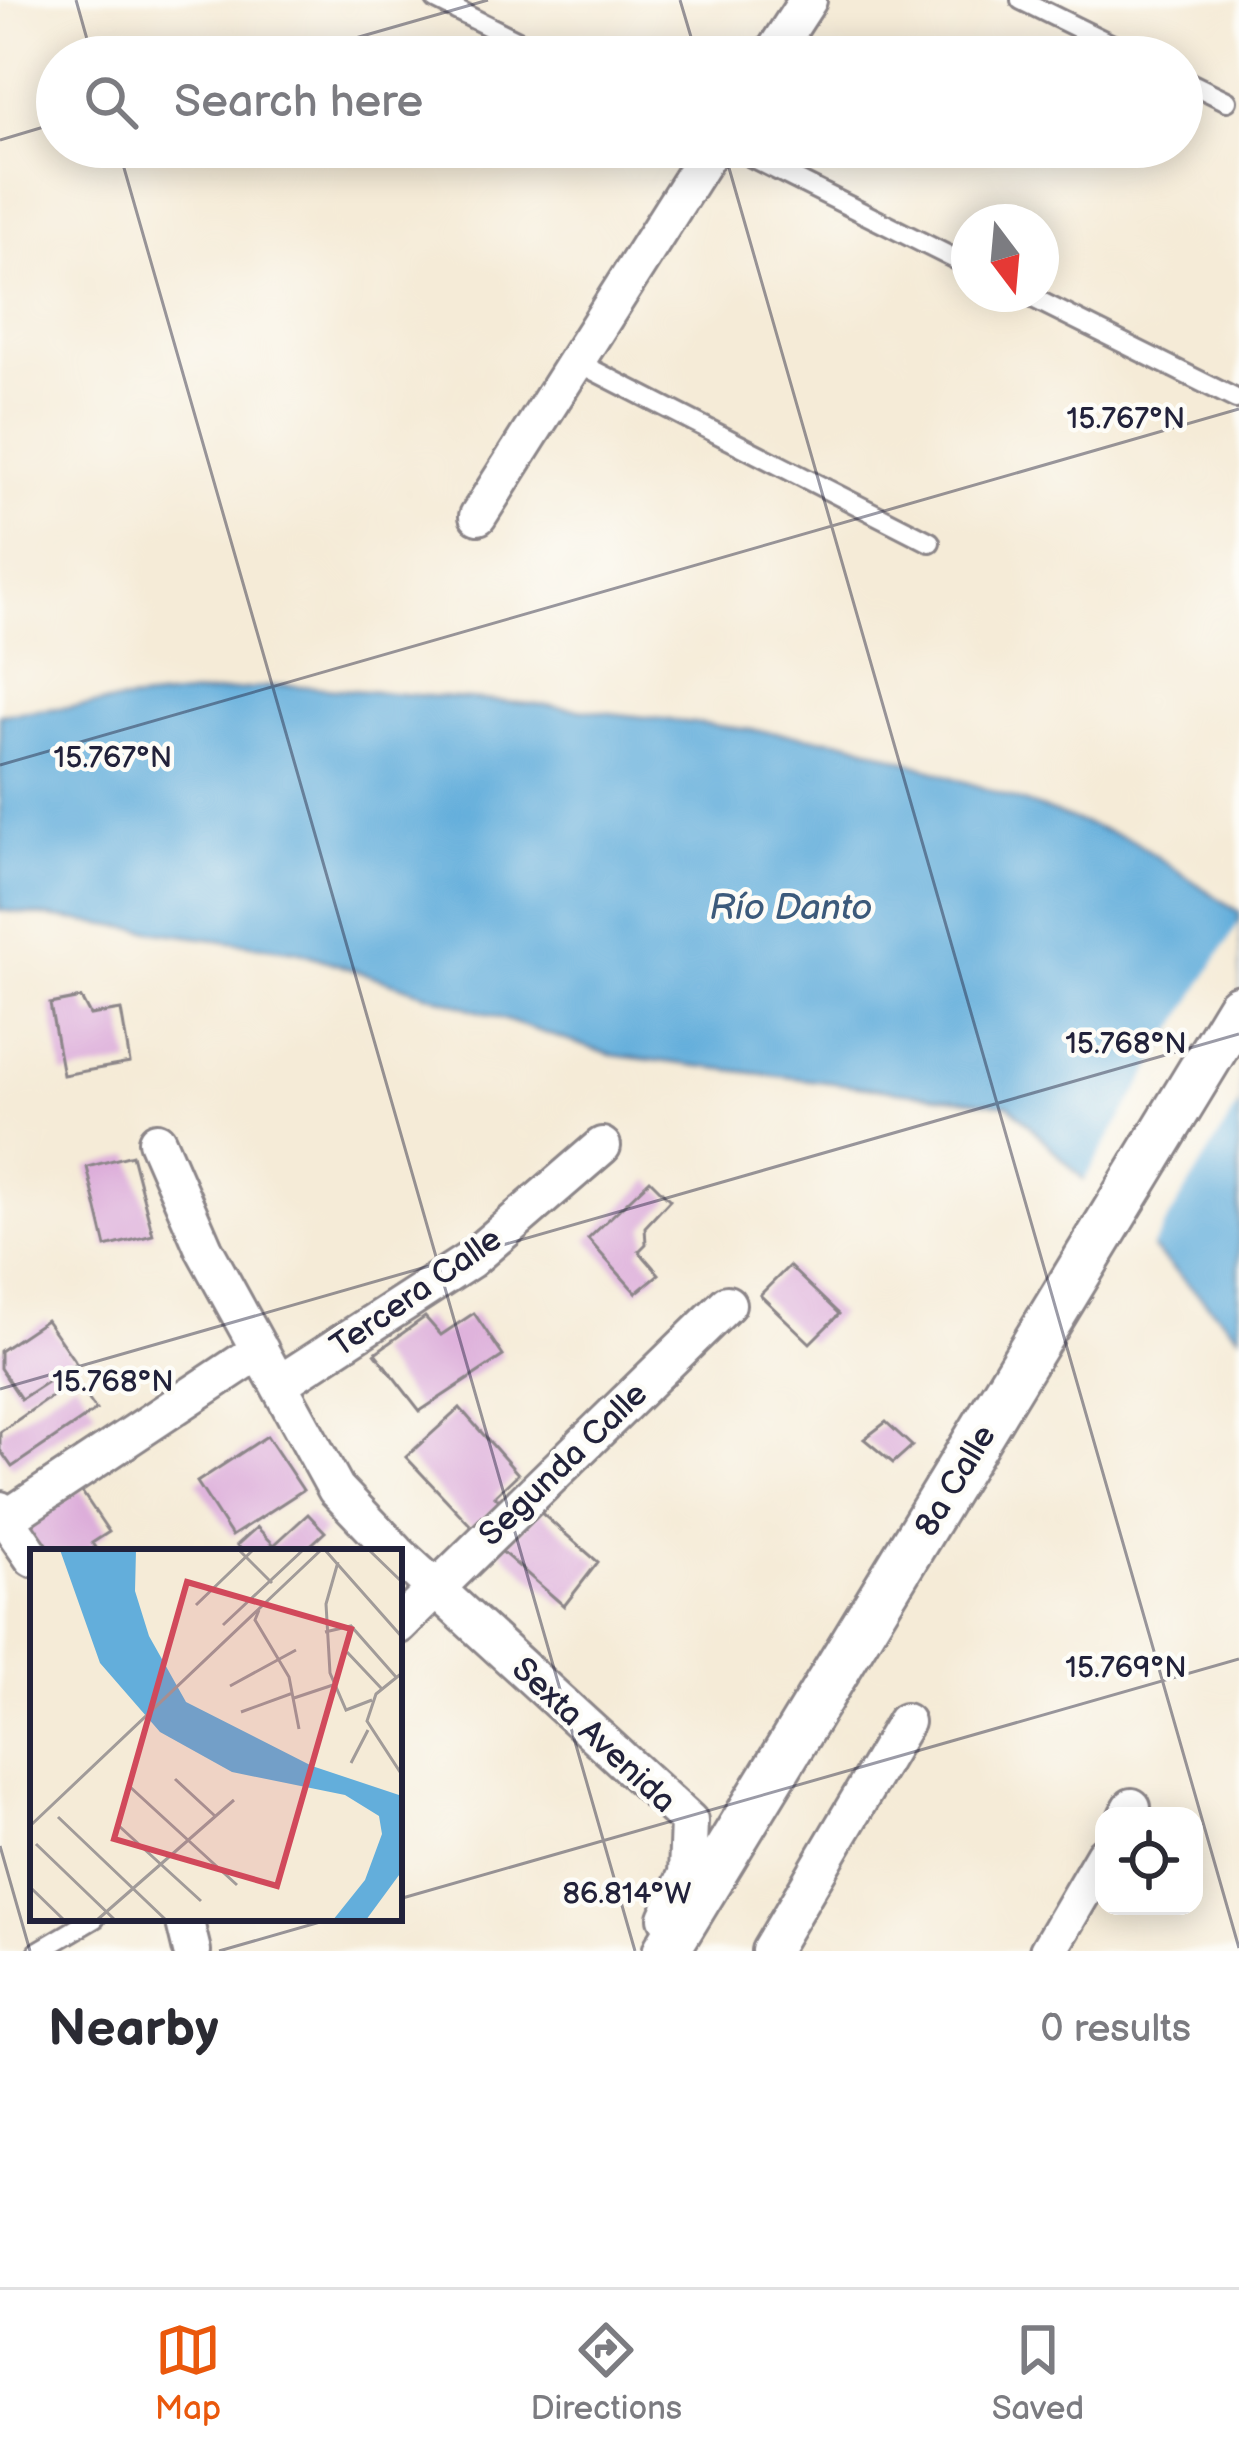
<!DOCTYPE html>
<meta charset="utf-8">
<style>
:root{--surface:#fff;--page:#f7f7f7;--text:#2b2b33;--muted:#7c7c81;--line:#e1e1e2;--accent:#ea580c}
body{margin:0;font-family:"Balsamiq Sans",sans-serif;background:var(--page);color:var(--text)}
.controls{position:absolute;right:36px;bottom:36px;display:grid;overflow:hidden;border-radius:24px;box-shadow:0 6px 30px #0003}
.controls button{width:108px;height:108px;display:grid;place-items:center;padding:0;border:0;border-bottom:3px solid var(--line);background:var(--surface);color:var(--text);font:60px sans-serif}
.compass{position:absolute;left:951px;top:204px;width:108px;height:108px;border-radius:50%;background:var(--surface);box-shadow:0 6px 30px #0003;rotate:164deg}
.list{margin:0;padding:0;list-style:none}
h2{display:flex;justify-content:space-between;align-items:center;height:156px;margin:0;padding:0 48px;font-size:51px}
h2 small{font-size:39px;font-weight:400;color:var(--muted)}
.icon{flex:none;width:66px;height:66px;fill:none;stroke:currentColor;stroke-width:2;stroke-linecap:round;stroke-linejoin:round}
.map{position:relative;flex:none;width:1239px;height:1951px;overflow:hidden}
.search{position:absolute;background:var(--surface);box-shadow:0 6px 30px #0003;left:36px;right:36px;top:36px;height:132px;display:flex;align-items:center;gap:30px;box-sizing:border-box;padding:0 42px;border-radius:66px;color:var(--muted);font-size:45px}
.sheet{height:336px;background:var(--surface)}
nav{display:flex;justify-content:space-around;align-items:center;box-sizing:border-box;height:168px;border-top:3px solid var(--line);background:var(--surface);font-size:33px;color:var(--muted)}
nav a{display:grid;justify-items:center;gap:6px}
nav .on{color:var(--accent)}
.map>svg:first-child{display:block}
.water{fill:#63aedb;stroke:#42688b;stroke-width:3}
.pier{fill:#f5ebd7}
.building{fill:#ddaeda}
.lines{fill:none;stroke-linecap:round;stroke-linejoin:round}
.service-casing{stroke:#8c8689;stroke-width:24}
.minor-casing{stroke:#8c8689;stroke-width:42}
.tertiary-casing{stroke:#8c8689;stroke-width:51}
.service{stroke:#fff;stroke-width:18}
.minor{stroke:#fff;stroke-width:36}
.tertiary{stroke:#fff;stroke-width:45}
.ticks{fill:none;stroke:#22223b;stroke-width:3;stroke-opacity:0.45}
.labels{text-anchor:middle;stroke-width:9;stroke-linejoin:round;paint-order:stroke}
.street-label{font-size:33px;fill:#22223b;stroke:#fdfcf7}
.water-label{font-size:36px;font-style:italic;fill:#3c5a7b;stroke:#fdfcf7}
.inset-road{fill:none;stroke:#a19b99;stroke-width:3}
.view{fill:#d1495b;fill-opacity:0.15;stroke:#d1495b;stroke-width:6}
.inset-edge{fill:none;stroke:#22223b;stroke-width:6}
.ticks-label{font-size:30px;text-anchor:middle;fill:#22223b;stroke:#fdfcf7;stroke-width:9;stroke-linejoin:round;paint-order:stroke}
</style>
<div class="map">
<svg width="1239" height="1951" viewBox="0 0 1239 1951">
<rect width="100%" height="100%" fill="#fdfcf7"/>
<filter id="ink" filterUnits="userSpaceOnUse"><feTurbulence type="fractalNoise" baseFrequency=".00833" numOctaves="2"/><feDisplacementMap in="SourceGraphic" scale="24" xChannelSelector="R" yChannelSelector="G"/><feConvolveMatrix kernelMatrix="1 2 1 2 8 2 1 2 1" color-interpolation-filters="sRGB"/></filter>
<filter id="wash" filterUnits="userSpaceOnUse"><feTurbulence type="fractalNoise" baseFrequency=".004" numOctaves="4" result="noise"/><feDisplacementMap in="SourceGraphic" scale="48" xChannelSelector="R" yChannelSelector="G"/><feGaussianBlur stdDeviation="2.7" result="paint"/><feColorMatrix in="noise" values="0 0 0 0 0 0 0 0 0 0 0 0 0 0 0 0 0 1.4 0 .05"/><feComposite in="paint" operator="in"/></filter>
<g filter="url(#wash)">
<rect width="100%" height="100%" fill="#f5ebd7"/>
<!-- water -->
<path class="water" d="M 286,685 L 544,705 L 851,742 L 1132,840 L 1239,912 L 1239,1335 L 1009,1105 L 611,1055 L 297,951 L 0,910 L 0,714 Z"/>
<!-- pier -->
<path class="pier" d="M 1239,922 L 1239,1103 L 1148,1253 L 1081,1186 Z"/>
<g id="blocks">
<!-- building -->
<path class="building" d="M 81,998 L 90,1015 L 121,1010 L 130,1063 L 63,1075 L 50,1004 Z
M 132,1155 L 153,1235 L 106,1247 L 87,1167 Z
M 650,1180 L 670,1200 L 645,1227 L 646,1244 L 639,1251 L 659,1274 L 636,1293 L 588,1239 Z
M 789,1266 L 839,1314 L 810,1343 L 760,1295 Z
M 474,1313 L 503,1356 L 420,1411 L 375,1353 L 425,1317 L 441,1335 Z
M 46,1320 L 76,1363 L 21,1399 L 0,1368 L 0,1351 Z
M 75,1380 L 96,1410 L 12,1467 L 0,1450 L 0,1432 Z
M 460,1408 L 518,1474 L 495,1496 L 503,1504 L 472,1527 L 406,1457 Z
M 886,1422 L 912,1446 L 893,1463 L 864,1439 Z
M 267,1436 L 303,1490 L 232,1536 L 197,1482 Z
M 80,1489 L 109,1532 L 92,1543 L 98,1552 L 33,1552 L 18,1531 Z
M 539,1511 L 598,1562 L 564,1606 L 500,1550 Z
M 308,1514 L 325,1532 L 303,1552 L 244,1552 L 237,1545 L 257,1527 L 274,1545 Z"/>
</g>
</g>
<g filter="url(#ink)">
<use href="#blocks" fill-opacity="0" stroke="#8c8689" stroke-width="3"/>
<g class="lines">
<defs>
<path id="service" d="M 436,0 L 550,57
M 1021,0 L 1137,57
M 1182,79 L 1227,101
M 731,147 L 969,266
M 1025,294 L 1236,399
M 577,362 L 930,542
M 39,1951 L 95,1918"/>
<path id="minor" d="M 771,57 L 808,0
M 478,516 L 712,147
M 157,1141 L 204,1249 L 336,1489 L 396,1552
M 279,1384 L 470,1260 L 602,1146
M 0,1510 L 33,1558
M 7,1518 L 260,1350
M 399,1555 L 689,1821 L 687,1874 L 667,1918
M 399,1625 L 727,1304
M 1127,1816 L 1132,1807
M 184,1918 L 192,1951
M 770,1951 L 905,1722
M 1048,1951 L 1104,1855"/>
<path id="tertiary" d="M 666,1951 L 1239,1008"/>
</defs>
<!-- service casing -->
<use href="#service" class="service-casing"/>
<!-- minor casing -->
<use href="#minor" class="minor-casing"/>
<!-- tertiary casing -->
<use href="#tertiary" class="tertiary-casing"/>
<!-- service -->
<use href="#service" class="service"/>
<!-- minor -->
<use href="#minor" class="minor"/>
<!-- tertiary -->
<use href="#tertiary" class="tertiary"/>
</g>
</g>
<!-- ticks -->
<path class="ticks" d="M 76,0 L 92,57M 680,0 L 697,57M 289,57 L 488,0M 0,140 L 57,123M 118,147 L 635,1951M 723,147 L 1239,1948M 0,765 L 1239,409M 0,1389 L 1239,1034M 0,1846 L 30,1951M 399,1899 L 1239,1659M 219,1951 L 334,1918"/>
<g class="labels">
<!-- street labels -->
<g class="street-label">
<text transform="translate(415 1291) rotate(-35)" y="12">Tercera Calle</text>
<text transform="translate(562 1463) rotate(-44)" y="12">Segunda Calle</text>
<text transform="translate(954 1480) rotate(-59)" y="12">8a Calle</text>
<text transform="translate(595 1734) rotate(43)" y="12">Sexta Avenida</text>
</g>
<!-- water labels -->
<g class="water-label">
<text x="791" y="919">Río Danto</text>
</g>
</g>
<!-- overview -->
<g transform="translate(30 1549)">
<rect width="372" height="372" fill="#f5ebd7"/>
<path d="M 30,1 L 106,1 L 105,42 L 119,87 L 156,153 L 282,217 L 372,247 L 372,322 L 336,371 L 303,371 L 335,331 L 352,285 L 349,267 L 315,246 L 202,223 L 130,183 L 70,114 Z" fill="#63aedb"/>
<path class="inset-road" d="M 209,1 L 242,34M 295,1 L 372,88M 339,1 L 372,33M 308,13 L 296,55 L 300,124 L 316,161 L 342,151M 166,56 L 223,1M 229,61 L 225,71 L 259,128 L 269,180M 193,76 L 273,1M 295,83 L 321,77 L 366,128M 317,103 L 351,139M 372,124 L 346,145 L 337,172 L 372,226M 200,137 L 266,101M 264,149 L 303,136M 211,163 L 263,144M 321,214 L 338,181M 145,230 L 185,267M 99,237 L 207,336M 28,268 L 136,371M 0,277 L 291,1M 89,277 L 171,352M 6,295 L 85,371M 0,338 L 34,371M 67,371 L 204,251"/>
<path class="view" d="M 157,33 L 321,80 L 247,337 L 84,290 Z"/>
<rect width="372" height="372" class="inset-edge"/>
</g>
<g class="ticks-label">
<text x="1126" y="428">15.767°N</text>
<text x="113" y="767">15.767°N</text>
<text x="1126" y="1053">15.768°N</text>
<text x="113" y="1391">15.768°N</text>
<text x="1126" y="1677">15.769°N</text>
<text x="627" y="1903">86.814°W</text>
</g>
</svg>
<div class="controls">
<button><svg class="icon" aria-label="locate" viewBox="0 0 24 24"><circle cx="12" cy="12" r="6"/><path d="M12 2v4M12 18v4M2 12h4M18 12h4"/></svg></button>
</div>
<svg class="compass" viewBox="-18 -18 36 36"><path d="M0-13l5 13h-10z" fill="#e53935"/><path d="M0 13l5-13h-10z" fill="#7c7c81"/></svg>
<div class="search"><svg class="icon" aria-label="search" viewBox="0 0 24 24"><circle cx="10" cy="10" r="6"/><path d="M15 15l6 6"/></svg>Search here</div>
</div>
<section class="sheet">
<h2>Nearby<small>0 results</small></h2>
<ul class="list">
</ul>
</section>
<nav>
<a class="on"><svg class="icon" aria-label="map" viewBox="0 0 24 24"><path d="M3 6l6-2 6 2 6-2v14l-6 2-6-2-6 2zM9 4v14M15 6v14"/></svg>Map</a>
<a><svg class="icon" aria-label="directions" viewBox="0 0 24 24"><path d="M12 3l9 9-9 9-9-9zM9 14v-3h6M13 9l2 2-2 2"/></svg>Directions</a>
<a><svg class="icon" aria-label="saved" viewBox="0 0 24 24"><path d="M7 4h10v16l-5-4-5 4z"/></svg>Saved</a>
</nav>
